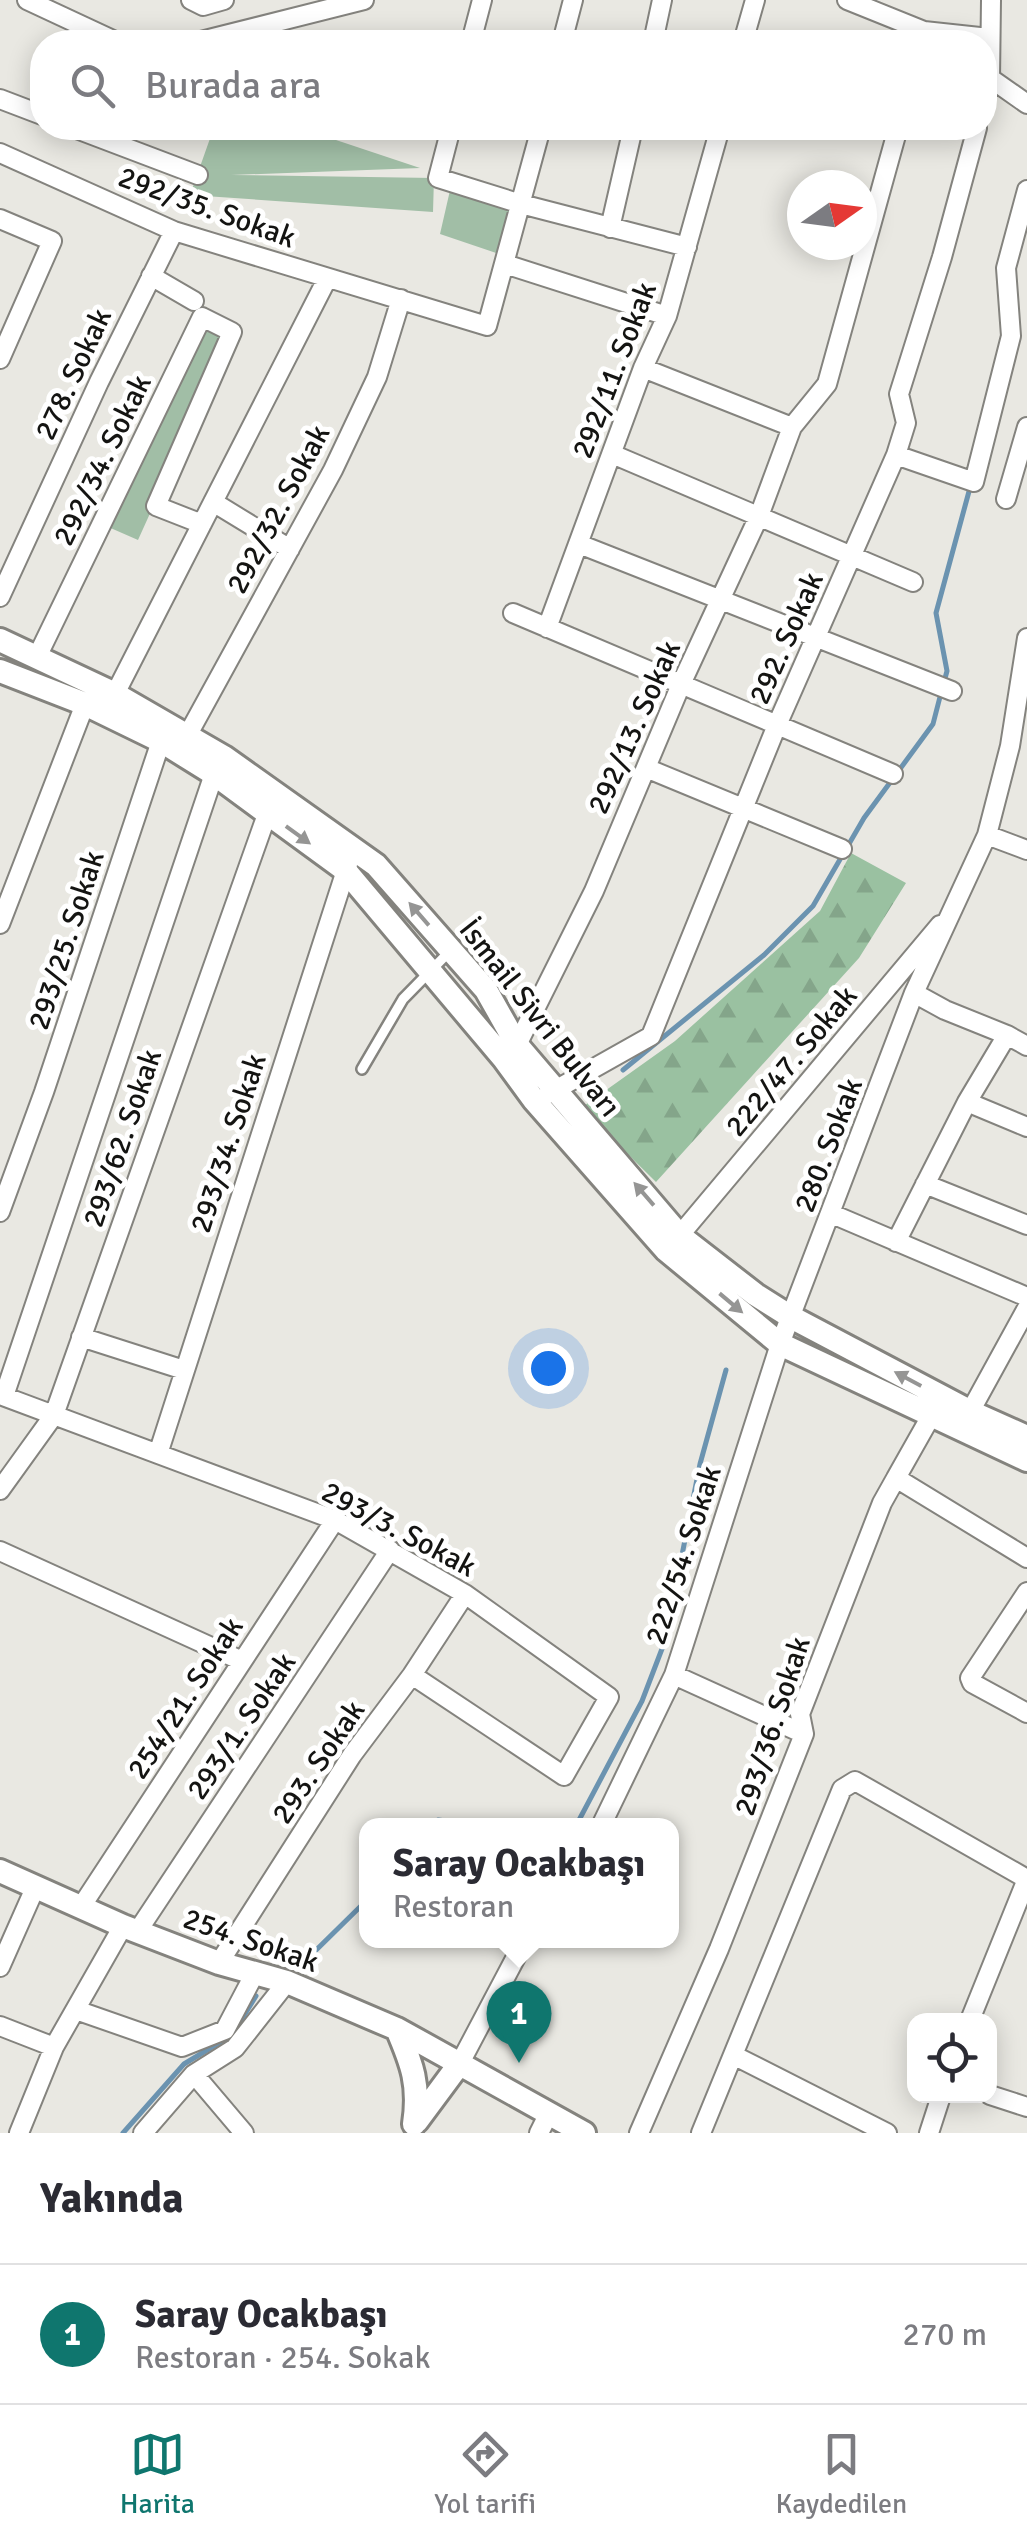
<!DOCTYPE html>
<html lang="tr">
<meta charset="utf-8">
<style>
:root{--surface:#fff;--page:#f7f7f7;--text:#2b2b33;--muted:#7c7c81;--line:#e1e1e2;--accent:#0f766e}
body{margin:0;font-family:Signika,sans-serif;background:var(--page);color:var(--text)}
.controls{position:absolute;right:30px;bottom:30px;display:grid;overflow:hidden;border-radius:20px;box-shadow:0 5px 25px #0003}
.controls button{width:90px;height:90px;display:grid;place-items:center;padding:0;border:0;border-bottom:2px solid var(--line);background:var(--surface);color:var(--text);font:50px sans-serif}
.compass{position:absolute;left:787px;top:170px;width:90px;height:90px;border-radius:50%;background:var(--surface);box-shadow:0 5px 25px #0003;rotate:76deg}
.you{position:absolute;left:548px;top:1368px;width:35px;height:35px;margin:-25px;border:8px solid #fff;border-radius:50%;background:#1a73e8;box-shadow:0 0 0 15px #1a73e833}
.badge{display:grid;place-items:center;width:65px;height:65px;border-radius:50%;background:var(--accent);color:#fff;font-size:32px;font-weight:700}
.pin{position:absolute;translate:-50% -82px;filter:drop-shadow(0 2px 5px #0008)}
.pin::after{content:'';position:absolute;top:52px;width:35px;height:30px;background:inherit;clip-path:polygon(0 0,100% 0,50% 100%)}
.popup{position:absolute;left:359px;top:1818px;width:320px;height:130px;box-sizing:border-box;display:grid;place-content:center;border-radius:20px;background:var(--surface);filter:drop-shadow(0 2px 8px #0005);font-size:32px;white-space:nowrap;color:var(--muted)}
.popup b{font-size:38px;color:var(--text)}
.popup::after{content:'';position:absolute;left:50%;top:100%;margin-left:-20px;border:20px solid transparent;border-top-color:var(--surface)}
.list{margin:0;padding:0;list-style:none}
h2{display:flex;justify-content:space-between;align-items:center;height:130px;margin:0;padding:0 40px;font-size:42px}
h2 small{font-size:32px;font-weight:400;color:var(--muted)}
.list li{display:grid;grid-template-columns:65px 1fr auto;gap:30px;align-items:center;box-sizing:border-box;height:140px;padding:0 40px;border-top:2px solid var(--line)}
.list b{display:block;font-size:38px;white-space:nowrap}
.list p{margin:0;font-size:32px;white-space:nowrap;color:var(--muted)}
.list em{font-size:32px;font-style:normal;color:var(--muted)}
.icon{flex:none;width:55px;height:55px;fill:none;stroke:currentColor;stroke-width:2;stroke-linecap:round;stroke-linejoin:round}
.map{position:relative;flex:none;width:1027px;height:2133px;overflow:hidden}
.search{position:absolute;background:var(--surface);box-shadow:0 5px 25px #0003;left:30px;right:30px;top:30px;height:110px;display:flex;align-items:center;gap:25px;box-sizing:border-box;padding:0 35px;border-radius:40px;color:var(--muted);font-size:38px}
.sheet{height:270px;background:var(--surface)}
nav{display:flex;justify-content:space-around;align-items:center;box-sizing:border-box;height:140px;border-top:2px solid var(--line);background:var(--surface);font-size:28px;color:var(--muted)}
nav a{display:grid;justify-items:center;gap:5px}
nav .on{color:var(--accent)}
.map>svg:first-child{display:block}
.forest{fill:url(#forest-firs)}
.green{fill:#a1bea6}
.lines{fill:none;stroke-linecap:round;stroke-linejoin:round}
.stream{stroke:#6b93b0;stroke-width:5}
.lane-casing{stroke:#84837e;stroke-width:14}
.street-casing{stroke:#84837e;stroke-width:22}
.secondary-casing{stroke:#84837e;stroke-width:28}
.lane{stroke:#fff;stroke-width:9}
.street{stroke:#fff;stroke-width:18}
.secondary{stroke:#fff;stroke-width:22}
.oneway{fill:#959594}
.labels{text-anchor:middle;stroke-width:10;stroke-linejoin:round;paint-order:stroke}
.street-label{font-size:30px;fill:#141412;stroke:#fff}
</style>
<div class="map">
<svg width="1027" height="2133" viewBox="0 0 1027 2133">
<defs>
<pattern id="forest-firs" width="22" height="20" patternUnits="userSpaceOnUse" patternTransform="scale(2.5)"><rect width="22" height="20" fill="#9ac1a1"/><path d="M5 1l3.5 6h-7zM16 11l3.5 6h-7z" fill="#84a58a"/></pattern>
</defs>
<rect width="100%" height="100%" fill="#e9e8e2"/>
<!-- forest -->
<path class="forest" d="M 851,853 L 906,883 L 859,958 L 656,1182 L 581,1108 L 675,1041 L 820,911 Z"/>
<!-- green -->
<path class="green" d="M 207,128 L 300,128 L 420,168 L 231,175 L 434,178 L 433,212 L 190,195 L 213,130 Z
M 451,186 L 521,207 L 508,257 L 440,234 Z
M 202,317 L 232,332 L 138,540 L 106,526 Z"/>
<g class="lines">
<!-- stream -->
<path class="stream" d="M 944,682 L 947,671 L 936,613 L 971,484
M 623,1070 L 764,955 L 813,906 L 864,818 L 933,724 L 941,693
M 433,1826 L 438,1820 L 490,1826
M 572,1826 L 578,1822 L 642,1701 L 665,1641 L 700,1464 L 726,1370
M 307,1959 L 366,1901
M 123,2133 L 184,2064 L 232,2035 L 256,1996"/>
<defs>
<path id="lane" d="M 362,1069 L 403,999 L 449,952"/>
<path id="street" d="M 27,0 L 117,42
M 191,0 L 203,6 L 224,0
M 847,0 L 924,31 L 989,38
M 991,0 L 990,78 L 1027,104
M 197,42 L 364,0
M 471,42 L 482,0
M 562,42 L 573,0
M 653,42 L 662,0
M 743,42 L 755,0
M 0,99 L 42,115
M 984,101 L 990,78
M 74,128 L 198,175
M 451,128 L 438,178 L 521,204 L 687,247
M 0,153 L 174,231 L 487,326 L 541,128
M 0,219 L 52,241 L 0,359
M 610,228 L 633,128
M 505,264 L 667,316
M 151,276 L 194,301
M 643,368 L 792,427
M 612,454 L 913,582
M 896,455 L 974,482 L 1011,336 L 1006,268 L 1027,190
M 1006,499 L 1027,427
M 213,502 L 290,549
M 579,544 L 952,691
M 0,597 L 99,382 L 174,231
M 513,613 L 893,774
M 547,628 L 643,368 L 667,316 L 720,128
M 37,657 L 202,317 L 232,332 L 156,506 L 202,524
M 115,694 L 327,279
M 186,738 L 333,470 L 377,377 L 401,299
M 646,768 L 842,849
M 987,835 L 1027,850
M 0,924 L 85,704
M 914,993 L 945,1010 L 1007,1035
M 517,1045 L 594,891 L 682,682 L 759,516 L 792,427 L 827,384 L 898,128
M 548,1094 L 651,1036 L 777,725 L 896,455 L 906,423 L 899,394 L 942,257 L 977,128
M 967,1102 L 1027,1127
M 925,1184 L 1027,1225
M 0,1212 L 44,1092 L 161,741
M 832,1214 L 1027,1297
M 674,1242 L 940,925
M 896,1242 L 967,1102 L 1007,1035 L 1027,1046
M 81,1337 L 184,1370
M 0,1395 L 335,1520 L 465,1594 L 609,1697 L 564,1776 L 412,1675
M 4,1396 L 214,774
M 965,1421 L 1027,1308
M 158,1454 L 348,864
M 896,1478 L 931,1416
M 0,1490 L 54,1415 L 271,803
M 0,1551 L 242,1661
M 1027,1592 L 970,1678 L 972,1683 L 1027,1713
M 674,1675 L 804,1734
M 601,1826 L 674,1675 L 780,1344 L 914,993 L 987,835 L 1010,746 L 1027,638
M 81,1907 L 335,1520
M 137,1932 L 390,1550
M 219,1963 L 352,1755 L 412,1675 L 465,1594
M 0,1967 L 35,1888
M 76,2010 L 182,2047 L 225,2030 L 255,1973
M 970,2020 L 1027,1879
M 0,2026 L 54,2047
M 733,2055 L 887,2133
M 460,2063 L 525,1940
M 194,2074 L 244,2133
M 990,2095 L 1027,2107
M 19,2133 L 54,2047 L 123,1926
M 143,2133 L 194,2074 L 235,2048 L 287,1982
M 539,2133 L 549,2113
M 639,2133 L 719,1949 L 804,1734 L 800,1714 L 882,1503 L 896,1478 L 1027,1558
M 701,2133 L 842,1789 L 855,1781 L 1027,1879
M 929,2133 L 941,2096"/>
<path id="secondary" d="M 0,640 L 115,694 L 224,757 L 376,865 L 486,990 L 517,1045 L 680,1236 L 756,1295 L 791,1317 L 971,1412 L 1027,1437
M 0,671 L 85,704 L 161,741 L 214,774 L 345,870 L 504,1059 L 534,1100 L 666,1250 L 780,1344 L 1027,1460
M 0,1871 L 123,1926 L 219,1963 L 287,1982 L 397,2029 L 584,2133
M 397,2029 C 412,2064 420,2085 414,2124
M 417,2121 L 460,2063"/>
</defs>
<!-- lane casing -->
<use href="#lane" class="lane-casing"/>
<!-- street casing -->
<use href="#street" class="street-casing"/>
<!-- secondary casing -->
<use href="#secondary" class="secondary-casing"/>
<!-- lane -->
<use href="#lane" class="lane"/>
<!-- street -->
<use href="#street" class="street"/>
<!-- secondary -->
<use href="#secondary" class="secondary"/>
</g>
<!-- one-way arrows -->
<defs><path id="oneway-solid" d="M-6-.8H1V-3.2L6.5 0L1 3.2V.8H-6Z" transform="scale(2.5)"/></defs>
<g class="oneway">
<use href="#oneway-solid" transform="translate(298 835) rotate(36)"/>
<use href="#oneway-solid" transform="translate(419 914) rotate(-131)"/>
<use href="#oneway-solid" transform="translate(644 1194) rotate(-131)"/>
<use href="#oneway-solid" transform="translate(731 1303) rotate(40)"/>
<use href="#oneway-solid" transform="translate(908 1379) rotate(-152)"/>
</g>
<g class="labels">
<!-- street labels -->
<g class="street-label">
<text transform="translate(207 207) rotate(20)" y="10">292/35. Sokak</text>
<text transform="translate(614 370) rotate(-69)" y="10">292/11. Sokak</text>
<text transform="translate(73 374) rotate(-65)" y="10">278. Sokak</text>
<text transform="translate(102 460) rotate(-64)" y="10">292/34. Sokak</text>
<text transform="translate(278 509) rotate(-62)" y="10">292/32. Sokak</text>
<text transform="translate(786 638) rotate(-66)" y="10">292. Sokak</text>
<text transform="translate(634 727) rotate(-66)" y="10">292/13. Sokak</text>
<text transform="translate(66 940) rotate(-72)" y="10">293/25. Sokak</text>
<text transform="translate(540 1018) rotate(52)" y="10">İsmail Sivri Bulvarı</text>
<text transform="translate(791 1061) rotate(-50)" y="10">222/47. Sokak</text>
<text transform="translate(122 1138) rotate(-71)" y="10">293/62. Sokak</text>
<text transform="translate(228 1143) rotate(-72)" y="10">293/34. Sokak</text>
<text transform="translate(828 1145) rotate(-69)" y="10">280. Sokak</text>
<text transform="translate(399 1529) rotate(28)" y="10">293/3. Sokak</text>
<text transform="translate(683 1555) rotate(-72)" y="10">222/54. Sokak</text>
<text transform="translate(185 1698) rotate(-57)" y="10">254/21. Sokak</text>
<text transform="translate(241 1726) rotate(-56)" y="10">293/1. Sokak</text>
<text transform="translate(772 1726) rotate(-72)" y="10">293/36. Sokak</text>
<text transform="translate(318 1762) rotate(-56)" y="10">293. Sokak</text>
<text transform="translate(251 1940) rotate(19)" y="10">254. Sokak</text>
</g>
</g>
</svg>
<div class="controls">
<button><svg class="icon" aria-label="locate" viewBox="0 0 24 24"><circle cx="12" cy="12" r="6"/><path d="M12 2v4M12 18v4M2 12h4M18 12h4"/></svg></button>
</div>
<svg class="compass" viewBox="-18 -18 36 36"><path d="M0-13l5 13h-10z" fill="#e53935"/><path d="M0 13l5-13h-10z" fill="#7c7c81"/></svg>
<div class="you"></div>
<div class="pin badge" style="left:519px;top:2063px">1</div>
<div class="popup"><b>Saray Ocakbaşı</b>Restoran</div>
<div class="search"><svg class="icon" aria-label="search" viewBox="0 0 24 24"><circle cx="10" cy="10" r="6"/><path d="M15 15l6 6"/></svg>Burada ara</div>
</div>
<section class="sheet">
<h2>Yakında<small></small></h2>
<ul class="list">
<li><span class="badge">1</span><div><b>Saray Ocakbaşı</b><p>Restoran · 254. Sokak</p></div><em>270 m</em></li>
</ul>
</section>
<nav>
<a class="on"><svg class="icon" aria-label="map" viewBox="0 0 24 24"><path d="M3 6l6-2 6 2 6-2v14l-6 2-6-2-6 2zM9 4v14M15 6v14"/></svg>Harita</a>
<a><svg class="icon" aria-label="directions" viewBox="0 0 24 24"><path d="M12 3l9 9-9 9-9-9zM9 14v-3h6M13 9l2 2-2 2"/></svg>Yol tarifi</a>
<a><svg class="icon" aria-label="saved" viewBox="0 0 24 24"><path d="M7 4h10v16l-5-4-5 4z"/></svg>Kaydedilen</a>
</nav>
